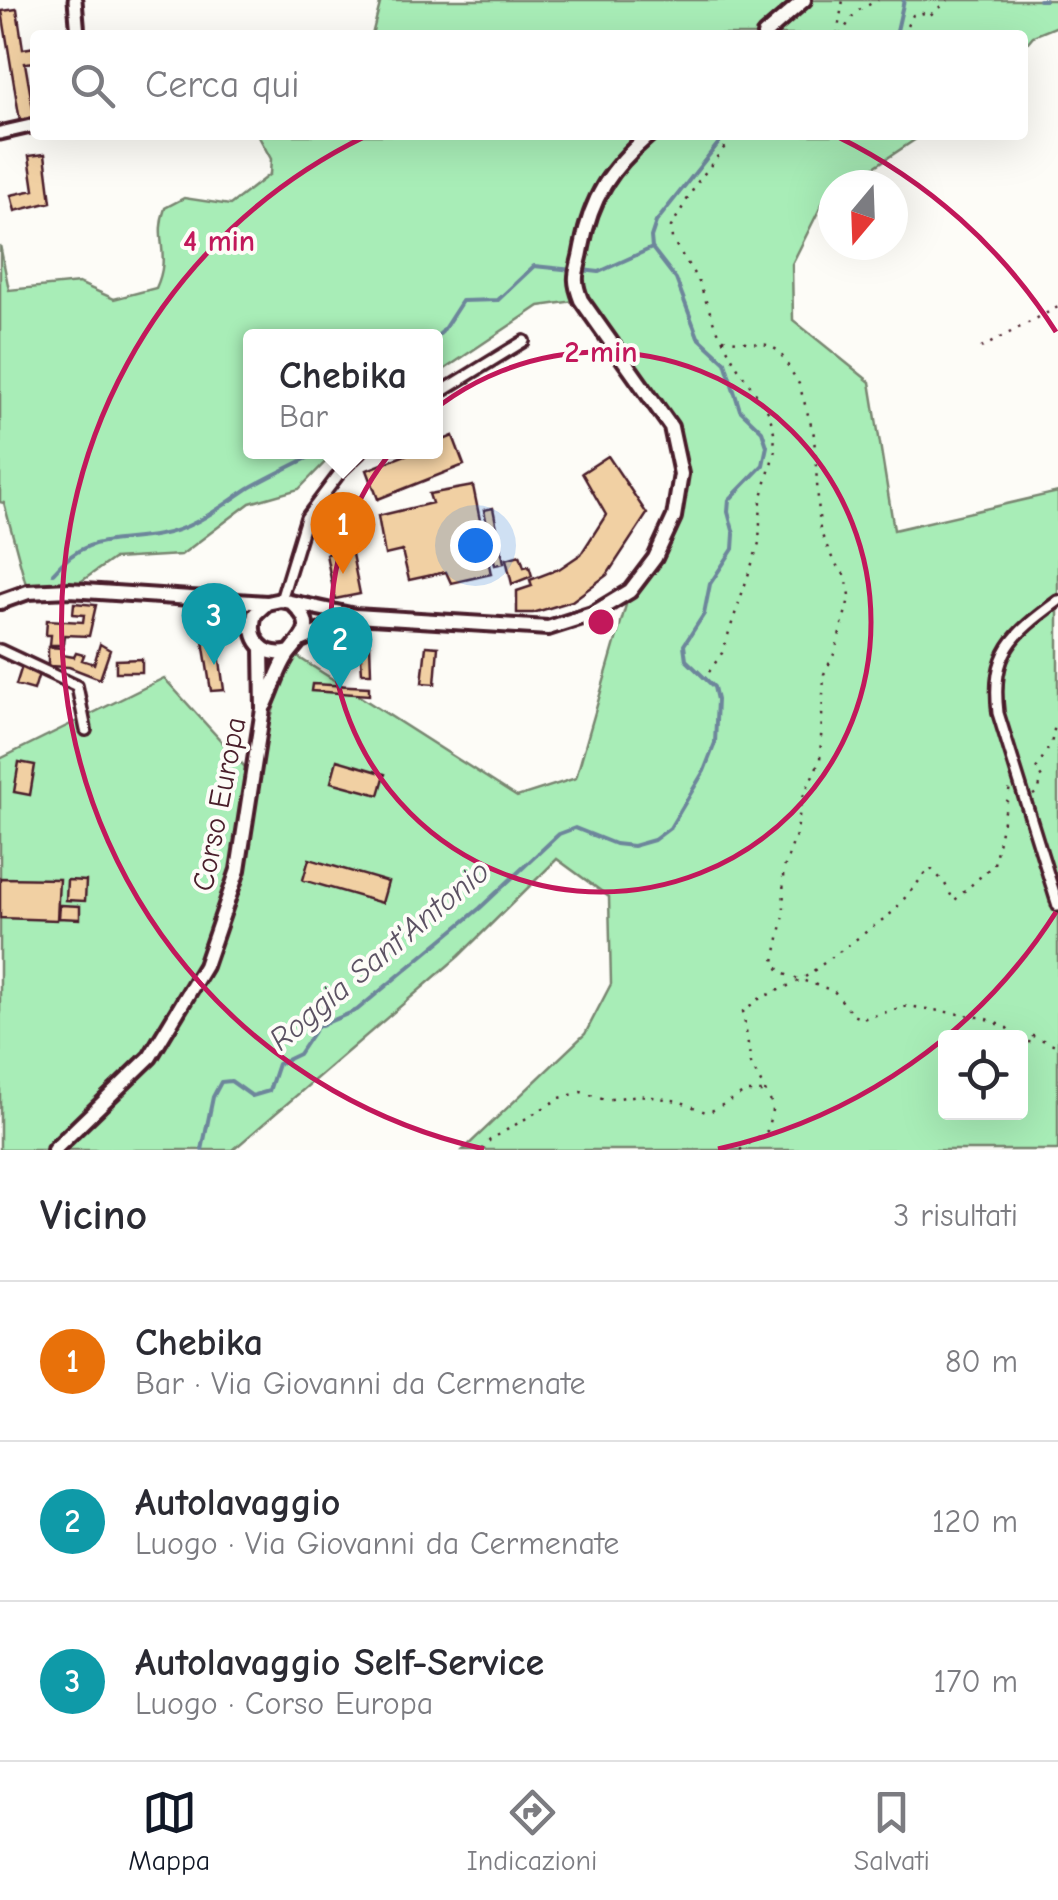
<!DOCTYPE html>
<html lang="it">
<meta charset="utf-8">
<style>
:root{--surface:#fff;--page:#f7f7f7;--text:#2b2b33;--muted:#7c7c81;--line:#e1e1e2;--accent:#111827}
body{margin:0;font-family:"Comic Neue",sans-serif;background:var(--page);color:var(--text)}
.controls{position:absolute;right:30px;bottom:30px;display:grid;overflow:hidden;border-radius:10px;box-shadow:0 10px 40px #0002}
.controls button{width:90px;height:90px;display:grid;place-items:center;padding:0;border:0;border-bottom:2px solid var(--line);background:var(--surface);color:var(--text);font:50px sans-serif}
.compass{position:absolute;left:818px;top:170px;width:90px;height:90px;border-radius:50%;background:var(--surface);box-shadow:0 10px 40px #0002;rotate:199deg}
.you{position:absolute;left:475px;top:545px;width:35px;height:35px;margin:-25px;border:8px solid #fff;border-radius:50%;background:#1a73e8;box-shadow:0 0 0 15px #1a73e833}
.badge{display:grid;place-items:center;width:65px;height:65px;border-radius:50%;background:var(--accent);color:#fff;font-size:32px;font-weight:700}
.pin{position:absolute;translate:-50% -82px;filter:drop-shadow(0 2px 5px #0008)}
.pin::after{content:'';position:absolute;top:52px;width:35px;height:30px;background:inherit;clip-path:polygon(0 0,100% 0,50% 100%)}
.popup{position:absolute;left:243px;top:329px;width:200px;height:130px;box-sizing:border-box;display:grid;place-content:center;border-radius:10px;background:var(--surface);filter:drop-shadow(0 2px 8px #0005);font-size:32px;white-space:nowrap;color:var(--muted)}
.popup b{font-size:38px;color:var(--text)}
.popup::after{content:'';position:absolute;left:50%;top:100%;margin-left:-20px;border:20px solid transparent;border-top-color:var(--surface)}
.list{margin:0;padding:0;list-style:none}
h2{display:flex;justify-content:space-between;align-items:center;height:130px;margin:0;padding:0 40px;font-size:42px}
h2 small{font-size:32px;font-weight:400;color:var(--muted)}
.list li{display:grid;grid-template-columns:65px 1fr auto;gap:30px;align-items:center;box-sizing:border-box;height:160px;padding:0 40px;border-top:2px solid var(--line)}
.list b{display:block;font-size:38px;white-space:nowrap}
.list p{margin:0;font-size:32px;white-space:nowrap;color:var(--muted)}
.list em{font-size:32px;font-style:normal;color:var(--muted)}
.icon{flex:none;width:55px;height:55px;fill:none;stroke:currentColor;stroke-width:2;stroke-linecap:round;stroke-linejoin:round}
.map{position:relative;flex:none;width:1058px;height:1150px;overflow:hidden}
.search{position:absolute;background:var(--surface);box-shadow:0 10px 40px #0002;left:30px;right:30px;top:30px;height:110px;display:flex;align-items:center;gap:25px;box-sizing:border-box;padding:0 35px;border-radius:10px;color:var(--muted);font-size:38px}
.sheet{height:610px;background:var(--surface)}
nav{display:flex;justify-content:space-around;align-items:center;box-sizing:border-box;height:140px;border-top:2px solid var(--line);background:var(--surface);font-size:28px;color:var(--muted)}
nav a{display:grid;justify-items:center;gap:5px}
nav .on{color:var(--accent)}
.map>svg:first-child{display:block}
.green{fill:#a8edb7;stroke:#798671;stroke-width:2.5;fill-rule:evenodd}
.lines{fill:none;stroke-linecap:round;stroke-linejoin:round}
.stream{stroke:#6d869b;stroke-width:4}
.building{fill:#f1d0a3;stroke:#4a1f2b;stroke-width:2.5}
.minor-casing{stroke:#4a1f2b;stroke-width:16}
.tertiary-casing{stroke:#4a1f2b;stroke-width:19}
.secondary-casing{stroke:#4a1f2b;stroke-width:20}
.path{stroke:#4a1f2b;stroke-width:2.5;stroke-dasharray:2.5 8;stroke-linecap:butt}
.minor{stroke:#fdfcf7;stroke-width:9}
.tertiary{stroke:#fdfcf7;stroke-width:11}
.secondary{stroke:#fdfcf7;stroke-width:12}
.ring{fill:none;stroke:#c2185b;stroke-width:5}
.labels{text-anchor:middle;stroke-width:8;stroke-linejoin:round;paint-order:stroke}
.street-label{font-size:30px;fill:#4a1f2b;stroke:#fdfcf7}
.water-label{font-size:32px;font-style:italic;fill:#5c5263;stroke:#fdfcf7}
.centre{fill:#c2185b;stroke:#fdfcf7;stroke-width:5}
.ring-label{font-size:30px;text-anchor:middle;font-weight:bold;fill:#c2185b;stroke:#fdfcf7;stroke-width:8;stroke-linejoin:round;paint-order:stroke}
</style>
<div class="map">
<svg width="1058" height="1150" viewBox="0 0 1058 1150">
<rect width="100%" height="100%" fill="#fdfcf7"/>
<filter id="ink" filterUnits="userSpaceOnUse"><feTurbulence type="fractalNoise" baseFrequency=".01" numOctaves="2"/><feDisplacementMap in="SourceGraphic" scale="20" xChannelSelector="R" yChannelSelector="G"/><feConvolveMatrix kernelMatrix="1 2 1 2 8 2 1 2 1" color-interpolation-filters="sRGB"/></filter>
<g filter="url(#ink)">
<!-- green -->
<path class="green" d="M 381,0 L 1058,0 L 1058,26 L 1033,36 L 1023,48 L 1023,35 L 372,35 Z
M 258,135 L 922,135 L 847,185 L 833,185 L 833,194 L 824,200 L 792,264 L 793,320 L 870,382 L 894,530 L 1058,492 L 1058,1150 L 463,1150 L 585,1034 L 611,984 L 609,897 L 557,859 L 459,956 L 233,1150 L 0,1150 L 0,759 L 164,678 L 254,777 L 290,652 L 517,797 L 576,778 L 630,591 L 655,558 L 681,474 L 671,427 L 581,300 L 539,306 L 436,375 L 436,336 L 250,336 L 250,452 L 335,452 L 299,489 L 250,503 L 181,555 L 113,559 L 69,590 L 28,592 L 4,503 L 0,502 L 0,245 L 9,290 L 79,283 L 114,299 L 156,288 C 172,253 153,240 165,208 L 184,198 L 230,205 L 270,174 L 271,159 ZM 946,1038 L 1020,1038 L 1020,1112 L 946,1112 Z"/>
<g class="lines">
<!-- stream -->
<path class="stream" d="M 1039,0 L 1045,0
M 896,35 L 904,0
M 582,270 L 599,272 L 652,248
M 436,337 L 442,332 L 462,301 L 498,300 L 534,266 L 573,270
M 53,573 C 87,533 112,544 159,535 C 194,529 220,507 249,488 C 272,475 296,464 319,452
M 202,1150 L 213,1097 L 221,1082 L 231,1081 L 252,1096 L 269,1091 L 278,1064 L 299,1054 L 317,1027 L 357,1010 L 480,908 L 559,834 L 575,828 L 615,844 L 633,846 L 654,840 L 670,828 L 704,771 L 715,743 L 717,700 L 714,687 L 686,660 L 684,645 L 704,614 L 710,584 L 733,549 L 734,534 L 728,512 L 729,500 L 763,465 L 767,446 L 762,431 L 740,410 L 725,362 L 698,337 L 676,279 L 652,248 L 651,237 L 656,222 L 725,135"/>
</g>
<!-- building -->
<path class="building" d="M 17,9 L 23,49 L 35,47 L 35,62 L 25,63 L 35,120 L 20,121 L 2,11 Z
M 45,154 L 51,202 L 15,211 L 11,195 L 34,190 L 29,156 Z
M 453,436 L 464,465 L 378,499 L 367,470 L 413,452 L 436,452 L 436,443 Z
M 608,456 L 647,514 L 607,575 L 572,601 L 533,613 L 517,613 L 517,591 L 532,586 L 530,580 L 559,569 L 581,554 L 606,515 L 582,473 Z
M 473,486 L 491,574 L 451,583 L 446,572 L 409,580 L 402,551 L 385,555 L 378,516 L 432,503 L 429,494 Z
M 493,508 L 504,563 L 495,565 L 484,510 Z
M 351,549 L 360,594 L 335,599 L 326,554 Z
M 520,555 L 524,567 L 529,566 L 532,576 L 512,584 L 506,559 Z
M 74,603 L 96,605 L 89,636 L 64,635 L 63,645 L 50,645 L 51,635 L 46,635 L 47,620 L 83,622 L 84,615 L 73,614 Z
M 217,639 L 224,690 L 211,691 L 203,641 Z
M 100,644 L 110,650 L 100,679 L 69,667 L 48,666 L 48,647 L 63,648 L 62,655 L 74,657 L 76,653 L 84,655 L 82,660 L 94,664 Z
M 360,645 L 370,645 L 371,673 L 362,673 Z
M 426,646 L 438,647 L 435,684 L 422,683 Z
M 142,659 L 142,672 L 116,672 L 116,660 Z
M 22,666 L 40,670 L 34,690 L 16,685 Z
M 312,684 L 369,687 L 369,695 L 311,691 Z
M 337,760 L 385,774 L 379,795 L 331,782 Z
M 19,762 L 35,765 L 30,795 L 14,792 Z
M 309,859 L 388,882 L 382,903 L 303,880 Z
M 0,878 L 59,879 L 57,920 L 0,918 Z
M 67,880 L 86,881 L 85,901 L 66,900 Z
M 60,905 L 80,906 L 80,919 L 59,918 Z"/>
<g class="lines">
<defs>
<path id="minor" d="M 436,395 L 524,341
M 281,600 L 306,518 L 342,470 L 361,452
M 1058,601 C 1012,635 991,652 998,713 L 1058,906
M 0,650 L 77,686 L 86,730"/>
<path id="tertiary" d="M 75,0 L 78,35
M 0,133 L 35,125"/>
<path id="secondary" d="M 764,35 L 804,0
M 0,602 L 28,592 L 69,590 L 267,603
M 218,602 L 252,629
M 303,639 L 353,617
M 290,652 C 264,659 247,639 255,614 L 267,603 L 281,600 L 355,616 L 548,628 L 592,614 L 630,591 L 655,558 L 674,517 L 681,474 L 671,427 L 581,300 C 571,275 578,272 582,247 C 591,197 611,168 649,135
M 265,705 C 273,689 279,665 290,652 C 306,633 315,625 293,604
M 54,1150 L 150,1057 L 205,966 L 238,870 L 263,709 L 262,648"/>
</defs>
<!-- minor casing -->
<use href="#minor" class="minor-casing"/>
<!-- tertiary casing -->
<use href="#tertiary" class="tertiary-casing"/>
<!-- secondary casing -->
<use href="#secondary" class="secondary-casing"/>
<!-- path -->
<path class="path" d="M 837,35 L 843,0
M 840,35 L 857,11 L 878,0
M 902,35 L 913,15 L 922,13 L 929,16 L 948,0
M 723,339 L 768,345 L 779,351 L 799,384 L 814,435 L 820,531 L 834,562 L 846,577 L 850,595 L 835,652 L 824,674 L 820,760 L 801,801 L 797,832 L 783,871 L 784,915 L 774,961 L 781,973 L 834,991 L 853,1015 L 862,1019 L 908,1006 L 985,1018 L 1007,1028 L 1016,1038
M 981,348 L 1058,307
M 709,672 L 722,653 L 759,543 L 761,500 L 775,450 L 774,432 L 769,413 L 736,365 L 714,323 L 699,282 L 672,239 L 671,227 L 697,183 L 734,135
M 1033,795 L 1038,792 L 1042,778 L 1036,769 L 1051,744 L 1055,725 L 1058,725
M 1020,1040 L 1029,1044 L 1030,1035 L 1058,1046
M 482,1150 L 490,1140 L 560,1098 L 581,1092 L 605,1100 L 639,1095 L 679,1101 L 708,1113 L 745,1092 L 766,1092
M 740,1150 L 767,1131 L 773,1106 L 751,1064 L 743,1011 L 759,999 L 801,980 L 893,912 L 930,868 L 944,882 L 954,901 L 994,864 L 1010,787"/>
<!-- minor -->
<use href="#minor" class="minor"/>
<!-- tertiary -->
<use href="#tertiary" class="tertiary"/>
<!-- secondary -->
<use href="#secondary" class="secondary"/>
</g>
</g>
<!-- distance rings -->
<g class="ring">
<circle cx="601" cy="622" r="270"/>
<path d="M1056 912A540 540 0 0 1 718 1149M484 1149A540 540 0 0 1 364 137M838 137A540 540 0 0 1 1056 332"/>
</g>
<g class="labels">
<!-- street labels -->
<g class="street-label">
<text transform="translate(219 804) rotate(-79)" y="10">Corso Europa</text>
</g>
<!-- water labels -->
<g class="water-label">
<text transform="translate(379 955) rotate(-40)" y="11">Roggia Sant'Antonio</text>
</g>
</g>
<circle cx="601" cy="622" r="15" class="centre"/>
<g class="ring-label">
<text x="219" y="251">4 min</text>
<text x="601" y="362">2 min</text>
</g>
</svg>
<div class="controls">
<button><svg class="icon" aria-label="locate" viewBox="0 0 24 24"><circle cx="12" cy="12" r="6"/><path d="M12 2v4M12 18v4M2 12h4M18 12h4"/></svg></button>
</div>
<svg class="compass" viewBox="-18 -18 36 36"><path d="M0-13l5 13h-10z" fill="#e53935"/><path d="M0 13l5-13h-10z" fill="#7c7c81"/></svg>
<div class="you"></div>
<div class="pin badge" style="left:343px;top:574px;background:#e8710a">1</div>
<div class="popup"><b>Chebika</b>Bar</div>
<div class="pin badge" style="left:340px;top:689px;background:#0f9aa8">2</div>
<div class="pin badge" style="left:214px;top:665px;background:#0f9aa8">3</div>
<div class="search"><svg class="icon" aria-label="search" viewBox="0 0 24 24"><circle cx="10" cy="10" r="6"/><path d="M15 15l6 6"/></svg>Cerca qui</div>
</div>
<section class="sheet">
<h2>Vicino<small>3 risultati</small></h2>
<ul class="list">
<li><span class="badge" style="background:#e8710a">1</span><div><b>Chebika</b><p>Bar · Via Giovanni da Cermenate</p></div><em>80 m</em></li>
<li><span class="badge" style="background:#0f9aa8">2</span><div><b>Autolavaggio</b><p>Luogo · Via Giovanni da Cermenate</p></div><em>120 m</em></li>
<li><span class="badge" style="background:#0f9aa8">3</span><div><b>Autolavaggio Self-Service</b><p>Luogo · Corso Europa</p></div><em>170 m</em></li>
</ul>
</section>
<nav>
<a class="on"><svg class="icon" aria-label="map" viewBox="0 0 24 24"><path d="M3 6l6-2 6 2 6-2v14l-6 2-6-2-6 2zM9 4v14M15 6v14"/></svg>Mappa</a>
<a><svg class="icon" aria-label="directions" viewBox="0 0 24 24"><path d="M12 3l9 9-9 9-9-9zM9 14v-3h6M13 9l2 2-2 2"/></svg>Indicazioni</a>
<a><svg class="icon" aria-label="saved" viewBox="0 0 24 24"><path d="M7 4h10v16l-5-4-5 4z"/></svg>Salvati</a>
</nav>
